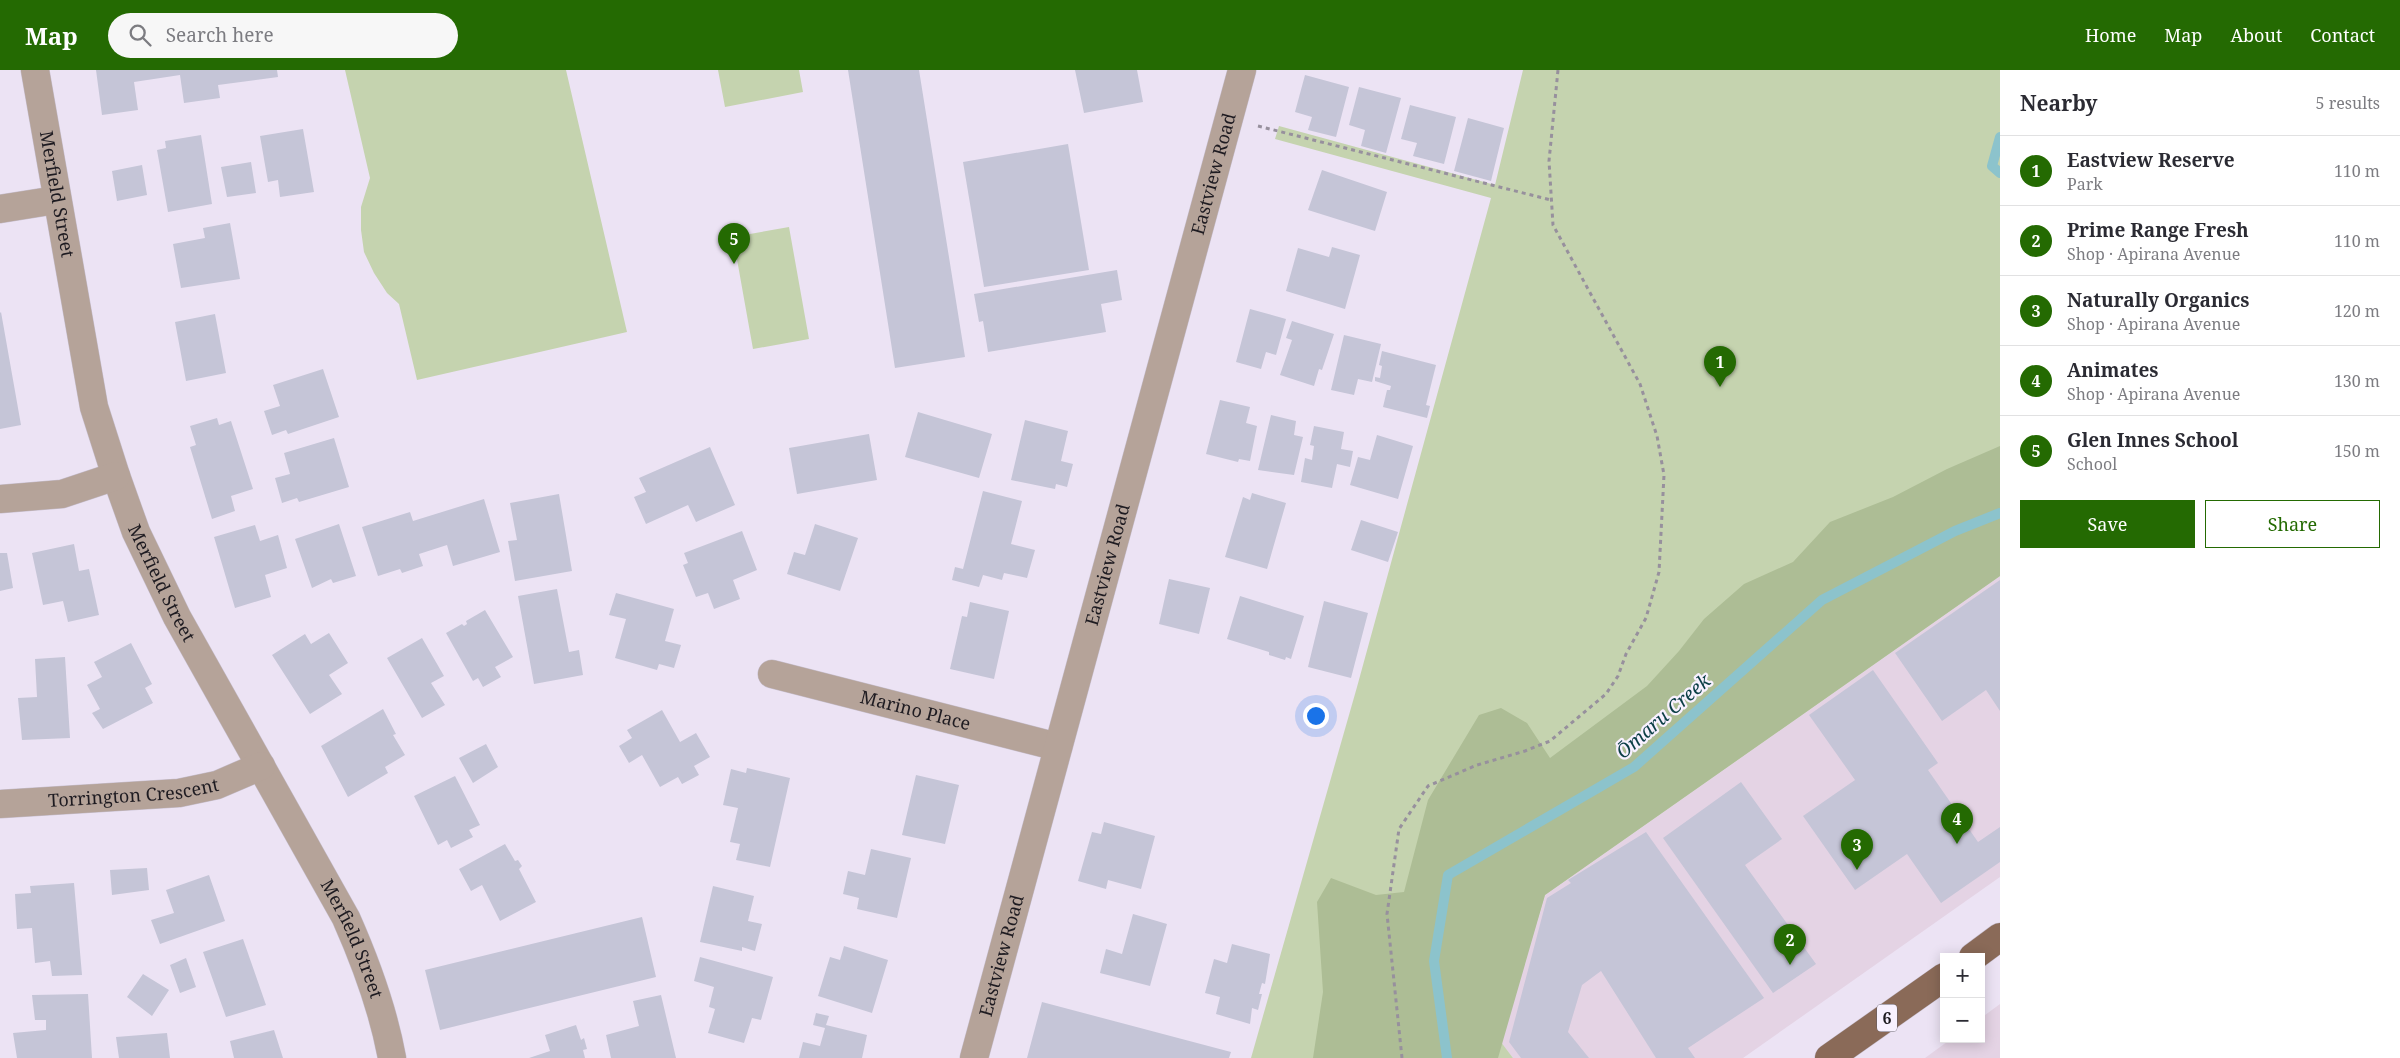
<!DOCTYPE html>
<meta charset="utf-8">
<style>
:root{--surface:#fff;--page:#f7f7f7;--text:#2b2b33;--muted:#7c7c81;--line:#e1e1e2;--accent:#246a02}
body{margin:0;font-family:"Noto Serif",serif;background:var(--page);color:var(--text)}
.controls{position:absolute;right:15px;bottom:15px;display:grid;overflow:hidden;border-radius:0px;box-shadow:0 2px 12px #0003}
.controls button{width:45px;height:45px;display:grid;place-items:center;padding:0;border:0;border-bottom:1px solid var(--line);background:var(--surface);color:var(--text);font:25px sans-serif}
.you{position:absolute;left:1315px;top:645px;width:18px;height:18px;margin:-12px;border:4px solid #fff;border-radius:50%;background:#1a73e8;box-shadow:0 0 0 8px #1a73e833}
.badge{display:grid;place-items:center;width:32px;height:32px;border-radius:50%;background:var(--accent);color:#fff;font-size:16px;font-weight:700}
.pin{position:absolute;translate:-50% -41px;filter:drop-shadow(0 1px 2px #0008)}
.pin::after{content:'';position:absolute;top:26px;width:18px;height:15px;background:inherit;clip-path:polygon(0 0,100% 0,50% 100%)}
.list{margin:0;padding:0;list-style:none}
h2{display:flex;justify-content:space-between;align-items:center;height:65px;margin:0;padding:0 20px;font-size:21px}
h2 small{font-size:16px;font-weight:400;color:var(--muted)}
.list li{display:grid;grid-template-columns:32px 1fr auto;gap:15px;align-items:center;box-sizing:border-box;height:70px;padding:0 20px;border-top:1px solid var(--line)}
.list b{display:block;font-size:19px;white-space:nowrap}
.list p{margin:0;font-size:16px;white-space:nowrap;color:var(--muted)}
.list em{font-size:16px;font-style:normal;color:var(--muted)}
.actions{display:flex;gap:10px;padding:15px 20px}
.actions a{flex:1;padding:11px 0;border:1px solid var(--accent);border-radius:0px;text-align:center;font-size:18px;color:var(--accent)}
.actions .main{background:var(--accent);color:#fff}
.icon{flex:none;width:28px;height:28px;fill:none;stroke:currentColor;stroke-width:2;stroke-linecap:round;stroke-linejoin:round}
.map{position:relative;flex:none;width:2000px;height:988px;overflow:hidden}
header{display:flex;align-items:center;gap:30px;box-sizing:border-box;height:70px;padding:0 25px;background:var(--accent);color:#fff}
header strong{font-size:24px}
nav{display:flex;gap:28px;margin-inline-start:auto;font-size:18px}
.search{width:350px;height:45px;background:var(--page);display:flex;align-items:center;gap:12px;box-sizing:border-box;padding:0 18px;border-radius:28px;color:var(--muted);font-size:19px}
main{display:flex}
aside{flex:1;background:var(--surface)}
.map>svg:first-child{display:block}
.commercial{fill:#e4d3e4}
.green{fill:#c5d3af}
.forest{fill:#adbd95}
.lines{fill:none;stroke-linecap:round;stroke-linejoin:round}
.stream{stroke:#8cc3cc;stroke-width:10}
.building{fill:#c5c5d7}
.minor-casing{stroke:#c7bfce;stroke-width:29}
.major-casing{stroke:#c7bfce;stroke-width:29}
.path{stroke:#97909d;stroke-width:3;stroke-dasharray:4 4;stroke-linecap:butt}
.minor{stroke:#b5a399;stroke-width:28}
.major{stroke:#8a6a58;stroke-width:28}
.labels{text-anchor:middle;stroke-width:4.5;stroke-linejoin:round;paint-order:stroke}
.shield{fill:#f8f1ff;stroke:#5f5b64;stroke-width:1}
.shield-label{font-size:16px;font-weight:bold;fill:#1e1b21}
.street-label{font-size:18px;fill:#1e1b21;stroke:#f8f1ff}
.water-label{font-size:19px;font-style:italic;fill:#0b3e45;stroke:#f8f1ff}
</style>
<header>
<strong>Map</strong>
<div class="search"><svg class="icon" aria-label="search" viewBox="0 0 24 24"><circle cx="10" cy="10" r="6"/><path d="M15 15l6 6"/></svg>Search here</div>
<nav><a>Home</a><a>Map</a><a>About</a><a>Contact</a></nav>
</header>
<main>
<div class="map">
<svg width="2000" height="988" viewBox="0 0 2000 988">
<rect width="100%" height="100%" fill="#ece3f4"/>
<!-- commercial -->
<path class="commercial" d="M 2000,506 L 2000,807 L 1743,988 L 1513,988 L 1501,972 L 1545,825 Z
M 2000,934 L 2000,988 L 1925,988 L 1951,969 L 1981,969 L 1981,948 Z"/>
<!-- green -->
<path class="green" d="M 345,0 L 566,0 L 627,262 L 417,310 L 399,234 L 387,223 L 374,203 L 364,182 L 361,160 L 361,137 L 370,108 Z
M 718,0 L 799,0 L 803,22 L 725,37 Z
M 1523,0 L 2000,0 L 2000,506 L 1545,825 L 1501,972 L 1513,988 L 1251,988 L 1357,617 L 1491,128 L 1275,69 L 1279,56 L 1495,115 Z
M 789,157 L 809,269 L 753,279 L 733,167 Z"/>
<!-- forest -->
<path class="forest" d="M 2000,376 L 2000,506 L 1545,825 L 1498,988 L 1313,988 L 1323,922 L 1317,832 L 1331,808 L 1376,825 L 1404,822 L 1428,730 L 1479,645 L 1501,638 L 1527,653 L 1550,688 L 1647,616 L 1679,581 L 1704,549 L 1744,514 L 1793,492 L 1830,452 L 1893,427 L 1947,399 Z"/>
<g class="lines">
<!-- stream -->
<path class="stream" d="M 2000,67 L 1992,96 L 2000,103
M 1447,988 L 1434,891 L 1448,805 L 1634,697 L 1822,530 L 1955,461 L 2000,443"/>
</g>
<!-- building -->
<path class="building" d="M 96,0 L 277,0 L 278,7 L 218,15 L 220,28 L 184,33 L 180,5 L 134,12 L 138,40 L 102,45 Z
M 848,0 L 919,0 L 965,287 L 895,298 Z
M 1075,0 L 1137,0 L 1143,32 L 1084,43 Z
M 1305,5 L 1349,17 L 1336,67 L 1308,60 L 1312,47 L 1295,42 Z
M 1359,17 L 1401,28 L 1386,83 L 1361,76 L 1365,60 L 1349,55 Z
M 1410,35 L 1456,47 L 1444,94 L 1413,86 L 1417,73 L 1401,69 Z
M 1468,48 L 1504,58 L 1491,111 L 1454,101 Z
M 303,59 L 314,122 L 280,127 L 278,110 L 268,112 L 260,66 Z
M 201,65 L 212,134 L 168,142 L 157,80 L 166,78 L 165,71 Z
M 1068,74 L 1089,200 L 984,217 L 963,92 Z
M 251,92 L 256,123 L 227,127 L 221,97 Z
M 142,95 L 147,125 L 117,131 L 112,101 Z
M 1322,100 L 1387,122 L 1375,161 L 1308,140 Z
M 230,153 L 240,209 L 181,218 L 173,174 L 205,168 L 203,158 Z
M 1332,177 L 1360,185 L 1345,239 L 1286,221 L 1298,178 L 1329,187 Z
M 1117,200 L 1122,230 L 1101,234 L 1106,262 L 988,282 L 983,251 L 979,252 L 974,224 Z
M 1250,239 L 1286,249 L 1276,285 L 1266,282 L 1261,299 L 1236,292 Z
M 1,242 L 21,355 L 0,359 L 0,243 Z
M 215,244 L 226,303 L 186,311 L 175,252 Z
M 1292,251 L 1334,264 L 1322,300 L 1319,299 L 1314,316 L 1280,305 L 1292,270 L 1286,268 Z
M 1344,265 L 1381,274 L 1372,312 L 1358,309 L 1354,325 L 1331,320 Z
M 1382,281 L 1436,295 L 1426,335 L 1430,336 L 1427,348 L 1383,337 L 1387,320 L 1390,320 L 1391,316 L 1375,311 L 1375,307 L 1380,308 L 1382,296 L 1379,295 Z
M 323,299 L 339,347 L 288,364 L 286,360 L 272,365 L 264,341 L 280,336 L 273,315 Z
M 1220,330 L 1250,337 L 1246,353 L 1257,356 L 1250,391 L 1239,389 L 1238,392 L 1206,384 Z
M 918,342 L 992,364 L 979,408 L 905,387 Z
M 1271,345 L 1296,351 L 1294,365 L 1303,367 L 1294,405 L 1258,400 Z
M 217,348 L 219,355 L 231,351 L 253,419 L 231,426 L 235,441 L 212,449 L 190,377 L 196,375 L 190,356 Z
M 1025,350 L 1068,361 L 1061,391 L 1073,394 L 1067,417 L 1056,414 L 1055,419 L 1011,410 Z
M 1314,356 L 1344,362 L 1341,379 L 1353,381 L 1350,397 L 1337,394 L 1332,418 L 1301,412 L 1305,388 L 1312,390 L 1314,376 L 1310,375 Z
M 869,364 L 877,410 L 797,424 L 789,378 Z
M 1377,365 L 1413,376 L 1398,429 L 1350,415 L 1358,387 L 1370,390 Z
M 334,368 L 349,417 L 299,432 L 297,428 L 282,433 L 275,408 L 290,404 L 284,383 Z
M 710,377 L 735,435 L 696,452 L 688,435 L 646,454 L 634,427 L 646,422 L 639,408 Z
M 983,421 L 1022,431 L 1011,474 L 1035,480 L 1027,508 L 1004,503 L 1002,510 L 983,505 L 979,517 L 952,510 L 955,497 L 963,499 Z
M 1252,423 L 1286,433 L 1267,499 L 1225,487 L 1243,427 L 1250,430 Z
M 559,424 L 572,501 L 515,511 L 508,471 L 517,470 L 510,433 Z
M 484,429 L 500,482 L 453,496 L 447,475 L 419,484 L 423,496 L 402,503 L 400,499 L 378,506 L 362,457 L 410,442 L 413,451 Z
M 1361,450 L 1398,462 L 1388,492 L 1351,480 Z
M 339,454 L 356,506 L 333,513 L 331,509 L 312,518 L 295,469 Z
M 815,454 L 858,468 L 840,521 L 787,504 L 794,482 L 805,485 Z
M 255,455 L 260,471 L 278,465 L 287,498 L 265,505 L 271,527 L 235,538 L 214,467 Z
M 742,461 L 757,500 L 733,510 L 740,529 L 714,539 L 708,523 L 696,527 L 683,495 L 688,493 L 684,483 Z
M 74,474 L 79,501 L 89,499 L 99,545 L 68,552 L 63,531 L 43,535 L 32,483 Z
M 0,483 L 7,483 L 13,518 L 0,521 Z
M 1169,509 L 1210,518 L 1199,564 L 1159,554 Z
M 2000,510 L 2000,641 L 1986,620 L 1942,651 L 1895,583 Z
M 557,519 L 569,582 L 579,580 L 583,605 L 534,614 L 518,526 Z
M 616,523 L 674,539 L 665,571 L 681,575 L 674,598 L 659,594 L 657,600 L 615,588 L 626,549 L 609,545 Z
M 1240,526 L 1304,546 L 1291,589 L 1286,587 L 1285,590 L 1269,585 L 1269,582 L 1227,569 Z
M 1324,531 L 1368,543 L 1351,608 L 1308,597 Z
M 970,532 L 1009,541 L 994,609 L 950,599 L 962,546 L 967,547 Z
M 485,540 L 513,587 L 495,597 L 501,607 L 483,617 L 478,608 L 473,611 L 446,563 L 462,554 L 464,556 L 467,554 L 466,551 Z
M 329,563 L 348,593 L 329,605 L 342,624 L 310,644 L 272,585 L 305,564 L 311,574 Z
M 422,568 L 444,606 L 431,613 L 445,635 L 422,648 L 387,588 Z
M 131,573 L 152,614 L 145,618 L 153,633 L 103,659 L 92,643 L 100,639 L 87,615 L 102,607 L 94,592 Z
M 65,587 L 70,668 L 22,670 L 18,628 L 37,627 L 35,589 Z
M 1873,600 L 1938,693 L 1928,700 L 1978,772 L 2000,757 L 2000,792 L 1941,833 L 1907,784 L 1855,820 L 1803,746 L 1855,710 L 1809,645 Z
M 383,639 L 396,664 L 393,665 L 405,685 L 385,697 L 388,703 L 348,727 L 321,676 Z
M 662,640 L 680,672 L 696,663 L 710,687 L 694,696 L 699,705 L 682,714 L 678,707 L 660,717 L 642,685 L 629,693 L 619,676 L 632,668 L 627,660 Z
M 486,674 L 498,697 L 473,713 L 459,688 Z
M 747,698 L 790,708 L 770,797 L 736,790 L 740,774 L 730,772 L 738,738 L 723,735 L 731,699 L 746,703 Z
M 916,705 L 959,715 L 945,774 L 902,765 Z
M 455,706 L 480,755 L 469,760 L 473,767 L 451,778 L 447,770 L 438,775 L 414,726 Z
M 1741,712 L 1782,769 L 1745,795 L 1816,894 L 1773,923 L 1663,768 Z
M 1104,752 L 1155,766 L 1141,819 L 1108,810 L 1106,819 L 1078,811 L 1092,762 L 1101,764 Z
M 1646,762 L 1764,928 L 1688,978 L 1695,988 L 1656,988 L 1601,901 L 1582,915 L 1568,962 L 1589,988 L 1521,988 L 1509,972 L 1547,828 L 1571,813 L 1568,810 Z
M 505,774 L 515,791 L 518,790 L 522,796 L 519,799 L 536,832 L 500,851 L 482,815 L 471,821 L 459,799 Z
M 871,779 L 911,788 L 897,848 L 857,839 L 859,828 L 843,824 L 848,801 L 865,805 Z
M 147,798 L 149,820 L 112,825 L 110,800 Z
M 209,805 L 225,851 L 160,874 L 151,850 L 174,843 L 166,820 Z
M 74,813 L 82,905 L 52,906 L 50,891 L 35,893 L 32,858 L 17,859 L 15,824 L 31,823 L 30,816 Z
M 713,816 L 754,826 L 748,851 L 762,854 L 755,881 L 742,877 L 742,881 L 700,872 Z
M 1133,844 L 1167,854 L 1150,916 L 1100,903 L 1106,879 L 1122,884 Z
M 642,847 L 656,907 L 440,960 L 425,900 Z
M 243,869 L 266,935 L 226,947 L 203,882 Z
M 1232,874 L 1270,884 L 1265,914 L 1262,913 L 1259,924 L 1262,924 L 1258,940 L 1252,938 L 1250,954 L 1216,944 L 1220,927 L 1205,923 L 1214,889 L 1227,893 Z
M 844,876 L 888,890 L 872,943 L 818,926 L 830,887 L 840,890 Z
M 700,887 L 773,907 L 761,950 L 752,948 L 744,973 L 708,963 L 715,939 L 709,937 L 714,917 L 694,911 Z
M 186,888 L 196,917 L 180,923 L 170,895 Z
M 143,904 L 169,920 L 152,946 L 127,927 Z
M 88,924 L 92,988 L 17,988 L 13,963 L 46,960 L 46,950 L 35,950 L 32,925 Z
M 661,925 L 676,988 L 611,988 L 606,965 L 639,956 L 633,931 Z
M 1042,932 L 1231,982 L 1229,988 L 1027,988 Z
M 816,943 L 829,946 L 826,955 L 867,965 L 862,988 L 799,988 L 803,972 L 820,976 L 825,958 L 813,955 Z
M 576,955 L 581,970 L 584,968 L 587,979 L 583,980 L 585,988 L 529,988 L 550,981 L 545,965 Z
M 274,960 L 283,988 L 234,988 L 230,971 Z
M 167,963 L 170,988 L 119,988 L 116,967 Z"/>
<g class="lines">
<defs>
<g id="minor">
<path id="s1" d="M 35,0 L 94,337 L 116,406 L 136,462 L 177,547 L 346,848 C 366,893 383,939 392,988"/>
<path d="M 0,139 L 56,130"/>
<path d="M 0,429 L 62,424 L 116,406"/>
<path id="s2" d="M 772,604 L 1058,677"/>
<path id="s3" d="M 0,734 L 179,723 L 217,715 L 261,696"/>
<path id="s4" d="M 974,988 L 1242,0"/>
</g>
<path id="major" d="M 1973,887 L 2000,867
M 1829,988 L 1944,907"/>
</defs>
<!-- minor casing -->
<use href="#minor" class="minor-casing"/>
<!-- major casing -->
<use href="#major" class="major-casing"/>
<!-- path -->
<path class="path" d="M 1258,56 L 1551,130
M 1402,988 L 1387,844 L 1399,759 L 1428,716 L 1477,695 L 1525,681 L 1550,671 L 1606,624 L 1618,606 L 1626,584 L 1646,548 L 1659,502 L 1664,405 L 1657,366 L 1640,314 L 1553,155 L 1549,91 L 1558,0"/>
<!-- minor -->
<use href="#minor" class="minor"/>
<!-- major -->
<use href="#major" class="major"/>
</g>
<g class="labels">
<!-- shield labels -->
<rect class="shield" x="1877" y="934.5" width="20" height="27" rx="4"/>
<g class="shield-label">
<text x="1887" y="954">6</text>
</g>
<!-- street labels -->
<g class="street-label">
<text dy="6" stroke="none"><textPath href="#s4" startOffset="916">Eastview Road</textPath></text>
<text dy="6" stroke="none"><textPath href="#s1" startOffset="126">Merfield Street</textPath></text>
<text dy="6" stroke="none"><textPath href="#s4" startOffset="511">Eastview Road</textPath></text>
<text dy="6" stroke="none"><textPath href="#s1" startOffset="531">Merfield Street</textPath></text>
<text dy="6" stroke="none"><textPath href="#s2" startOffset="148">Marino Place</textPath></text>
<text dy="6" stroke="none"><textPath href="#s3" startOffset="134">Torrington Crescent</textPath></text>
<text dy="6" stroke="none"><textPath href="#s1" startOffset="935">Merfield Street</textPath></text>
<text dy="6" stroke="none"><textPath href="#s4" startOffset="106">Eastview Road</textPath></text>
</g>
<!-- water labels -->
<g class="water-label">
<text transform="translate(1663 646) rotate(-41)" y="7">Ōmaru Creek</text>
</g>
</g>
</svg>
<div class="controls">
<button>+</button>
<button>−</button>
</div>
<div class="you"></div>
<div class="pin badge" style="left:1720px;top:317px">1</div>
<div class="pin badge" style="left:1790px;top:895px">2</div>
<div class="pin badge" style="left:1857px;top:800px">3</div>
<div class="pin badge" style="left:1957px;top:774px">4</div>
<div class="pin badge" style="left:734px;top:194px">5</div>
</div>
<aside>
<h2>Nearby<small>5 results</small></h2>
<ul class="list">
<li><span class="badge">1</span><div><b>Eastview Reserve</b><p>Park</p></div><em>110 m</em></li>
<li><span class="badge">2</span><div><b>Prime Range Fresh</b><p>Shop · Apirana Avenue</p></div><em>110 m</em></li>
<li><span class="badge">3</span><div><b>Naturally Organics</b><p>Shop · Apirana Avenue</p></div><em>120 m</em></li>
<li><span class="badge">4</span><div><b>Animates</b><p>Shop · Apirana Avenue</p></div><em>130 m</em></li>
<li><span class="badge">5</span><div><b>Glen Innes School</b><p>School</p></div><em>150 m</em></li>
</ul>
<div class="actions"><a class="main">Save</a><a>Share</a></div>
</aside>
</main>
